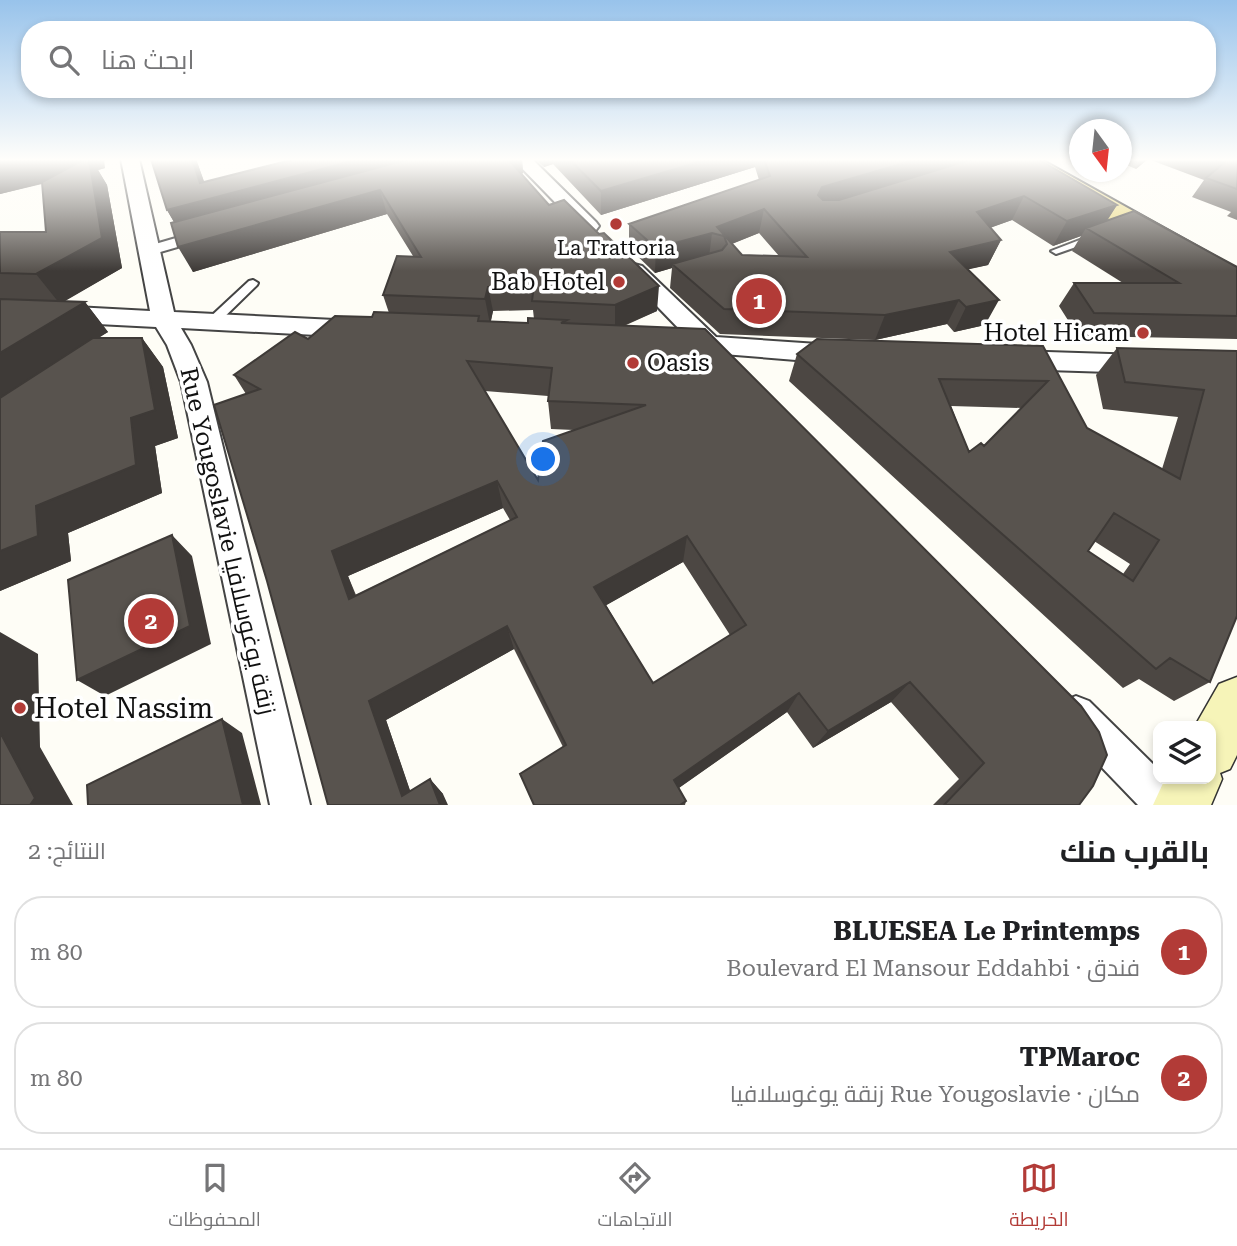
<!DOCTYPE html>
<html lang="ar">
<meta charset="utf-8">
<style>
:root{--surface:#fff;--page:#f6f6f6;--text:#202124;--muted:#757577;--line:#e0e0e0;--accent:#b23b37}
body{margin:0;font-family:"Roboto Serif",Cairo,serif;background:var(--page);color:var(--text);direction:rtl}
.controls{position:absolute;right:21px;bottom:21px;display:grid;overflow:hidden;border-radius:14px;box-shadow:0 4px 10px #0003}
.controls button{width:63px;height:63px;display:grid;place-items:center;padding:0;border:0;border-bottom:2px solid var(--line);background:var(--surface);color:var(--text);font:35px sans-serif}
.compass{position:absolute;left:1069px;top:119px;width:63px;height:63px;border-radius:50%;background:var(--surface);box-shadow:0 4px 10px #0003;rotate:165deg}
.you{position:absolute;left:544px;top:460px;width:24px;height:24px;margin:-18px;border:5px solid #fff;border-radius:50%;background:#1a73e8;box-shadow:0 0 0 10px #1a73e833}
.badge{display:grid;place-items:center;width:46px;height:46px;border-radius:50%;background:var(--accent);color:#fff;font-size:23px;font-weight:700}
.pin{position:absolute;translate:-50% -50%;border:4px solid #fff;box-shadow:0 2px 7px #0006}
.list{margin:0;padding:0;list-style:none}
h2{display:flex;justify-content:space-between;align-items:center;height:91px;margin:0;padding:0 28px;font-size:30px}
h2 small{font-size:23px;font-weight:400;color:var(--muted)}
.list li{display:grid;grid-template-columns:46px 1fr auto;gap:21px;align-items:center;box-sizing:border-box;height:112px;margin:0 14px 14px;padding:0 14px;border:2px solid var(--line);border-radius:28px}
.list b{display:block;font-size:26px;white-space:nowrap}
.list p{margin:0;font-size:23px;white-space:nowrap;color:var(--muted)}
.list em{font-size:23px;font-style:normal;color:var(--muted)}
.icon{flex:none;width:38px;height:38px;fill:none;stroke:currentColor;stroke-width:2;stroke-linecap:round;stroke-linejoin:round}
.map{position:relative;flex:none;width:1237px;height:805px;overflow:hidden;direction:ltr}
.search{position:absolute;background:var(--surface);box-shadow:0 4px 10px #0003;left:21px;right:21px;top:21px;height:77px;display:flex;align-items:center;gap:18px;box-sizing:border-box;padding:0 24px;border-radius:28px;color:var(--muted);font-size:26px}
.sheet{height:343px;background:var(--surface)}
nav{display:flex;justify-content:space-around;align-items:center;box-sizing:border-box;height:98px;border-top:2px solid var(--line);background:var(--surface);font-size:19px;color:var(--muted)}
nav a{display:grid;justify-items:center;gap:4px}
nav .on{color:var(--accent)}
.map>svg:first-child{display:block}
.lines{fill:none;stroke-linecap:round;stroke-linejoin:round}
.service-casing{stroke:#444;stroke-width:4}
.pedestrian-casing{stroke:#444;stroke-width:4}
.minor-casing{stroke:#444;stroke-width:4}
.secondary-casing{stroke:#333;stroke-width:3}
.primary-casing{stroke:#222;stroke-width:4}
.service{fill:#fff;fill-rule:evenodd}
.pedestrian{fill:#fff;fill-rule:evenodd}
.minor{fill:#fff;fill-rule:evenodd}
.secondary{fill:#f6f4b8;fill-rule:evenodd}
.primary{fill:#e9d77a;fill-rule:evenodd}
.wall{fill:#4c4743;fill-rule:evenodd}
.shaded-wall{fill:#3e3a37}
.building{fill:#58534e;stroke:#3e3a37;stroke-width:2;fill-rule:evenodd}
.poi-dot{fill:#b23b37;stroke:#fff;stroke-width:2.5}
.labels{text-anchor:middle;stroke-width:7;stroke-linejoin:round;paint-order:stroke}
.far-poi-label{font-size:21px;fill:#111;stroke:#fff}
.poi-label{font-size:24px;fill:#111;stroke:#fff;text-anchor:end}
.street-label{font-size:24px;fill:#111;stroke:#fff}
.near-poi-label{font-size:28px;fill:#111;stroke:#fff;text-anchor:start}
</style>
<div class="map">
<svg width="1237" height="805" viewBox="0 0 1237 805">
<rect width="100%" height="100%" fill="#fefdf6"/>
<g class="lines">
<defs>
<path id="service" d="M 1090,236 L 1093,237 L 1093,241 L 1056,254 L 1051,251 Z
M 253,280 L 258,283 L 257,285 L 215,326 L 207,326 L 206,323 L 207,320 L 249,281 Z"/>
<path id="pedestrian" d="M 200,231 L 205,233 L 208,236 L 205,239 L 150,255 L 142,250 L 145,247 Z"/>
<path id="minor" d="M 121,159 L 139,159 L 174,312 L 355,321 L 363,323 L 367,329 L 363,335 L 355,337 L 181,328 L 191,345 L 207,382 L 310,805 L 270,805 L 181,382 L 167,345 L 156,327 L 0,319 L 0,303 L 150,311 Z
M 513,159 L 532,159 L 596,222 L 599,226 L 596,230 L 582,230 Z
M 634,264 L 642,266 L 716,337 L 833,345 L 842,348 L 845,354 L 842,360 L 833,363 L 723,354 L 714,358 L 703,353 L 678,349 L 675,343 L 678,337 L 685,335 L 623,271 L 626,266 Z
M 1015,351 L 1141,355 L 1150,358 L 1153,364 L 1150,370 L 1141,373 L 1015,369 L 1006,366 L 1003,360 L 1006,354 Z
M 1076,696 L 1089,701 L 1158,769 L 1158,779 L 1168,779 L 1180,791 L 1186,805 L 1138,805 L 1063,727 L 1058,714 L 1063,701 Z"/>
<path id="secondary" d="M 1237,677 L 1237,755 L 1230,769 L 1220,773 L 1222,779 L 1211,805 L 1153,805 L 1165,779 L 1211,779 L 1211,726 L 1195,726 L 1219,684 Z"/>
<path id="primary" d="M 1008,159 L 1040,159 L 1237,269 L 1237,293 L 1225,290 L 1012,165 Z"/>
</defs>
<!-- service casing -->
<use href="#service" class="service-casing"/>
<!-- pedestrian casing -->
<use href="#pedestrian" class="pedestrian-casing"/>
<!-- minor casing -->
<use href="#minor" class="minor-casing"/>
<!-- secondary casing -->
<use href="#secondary" class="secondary-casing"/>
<!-- primary casing -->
<use href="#primary" class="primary-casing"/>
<!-- service -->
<use href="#service" class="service"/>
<!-- pedestrian -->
<use href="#pedestrian" class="pedestrian"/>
<!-- minor -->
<use href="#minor" class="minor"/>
<!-- secondary -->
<use href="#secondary" class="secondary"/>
<!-- primary -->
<use href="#primary" class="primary"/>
</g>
<!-- wall -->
<path class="wall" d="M 0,159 L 105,168 L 98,170 L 107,185 L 122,268 L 64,301 L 85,302 L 108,332 L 97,338 L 142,338 L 163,367 L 178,438 L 155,446 L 162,493 L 68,533 L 71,561 L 0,591 L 0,232 L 46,232 L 42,184 L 0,194 Z
M 151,159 L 198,159 L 196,159 L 204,182 L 295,159 L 522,159 L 523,173 L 522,174 L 549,205 L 657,311 L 624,326 L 1079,805 L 933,805 L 959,779 L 891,702 L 813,748 L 787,712 L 679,788 L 686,801 L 685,805 L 534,805 L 563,747 L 514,649 L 386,720 L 410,791 L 430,779 L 443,794 L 328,805 L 246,394 L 234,375 L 308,339 L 389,313 L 383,295 L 413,256 L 387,214 L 193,272 L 174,222 L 167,210 ZM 533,310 L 534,319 L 528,323 L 491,321 L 493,311 ZM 485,391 L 548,396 L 548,401 L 551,429 L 574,430 L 538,480 ZM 503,508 L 510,520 L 356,595 L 348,576 ZM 683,562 L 730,635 L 653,683 L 606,605 Z
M 535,159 L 1038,159 L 1117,205 L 1107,221 L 1237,267 L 1237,339 L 1078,336 L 1059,306 L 1074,283 L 1123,283 L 1072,251 L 1081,236 L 1053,246 L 1012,220 L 990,228 L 1001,240 L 988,265 L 968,269 L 985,325 L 954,332 L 947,324 L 875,340 L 720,334 L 670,288 L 672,268 L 655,273 L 629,248 L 629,224 L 759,180 L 755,167 L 601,215 L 553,164 L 544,167 ZM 759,233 L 779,256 L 742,255 L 732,244 Z
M 1122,159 L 1237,159 L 1237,220 L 1227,216 L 1231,212 L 1192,197 L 1204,180 L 1148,159 L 1136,169 L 1122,163 Z
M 1043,346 L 1087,428 L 1162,469 L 1178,417 L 1103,409 L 1096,375 L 1117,348 L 1237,351 L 1210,682 L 1174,701 L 1139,679 L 1123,688 L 789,381 L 797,354 ZM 951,406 L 1022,408 L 984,446 L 969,452 ZM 1094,541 L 1130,564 L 1123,574 L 1088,551 Z"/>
<!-- shaded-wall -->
<path class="shaded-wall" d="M 8,159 L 104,159 L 105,168 L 98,170 L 107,185 L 122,268 L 60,304 L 36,274 L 91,171 L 0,194 L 0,160 Z
M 192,159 L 198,159 L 196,159 L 210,198 L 360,159 L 453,159 L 181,234 L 167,210 L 200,183 Z
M 505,159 L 522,159 L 523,173 L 508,178 Z
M 543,159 L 553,159 L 553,164 L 544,167 Z
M 709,159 L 756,159 L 755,167 L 601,215 L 601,191 Z
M 918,159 L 980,159 L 812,220 L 818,195 L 822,187 Z
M 1142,159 L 1148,159 L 1136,169 Z
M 380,190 L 387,214 L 193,272 L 178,247 Z
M 1024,196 L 1012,220 L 966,236 L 977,212 Z
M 1117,205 L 1101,229 L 1086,228 L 1081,236 L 1053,246 L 1067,221 Z
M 764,209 L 759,233 L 726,246 L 727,244 L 724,236 L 717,227 Z
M 712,233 L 709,257 L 672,264 L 672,268 L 655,273 L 656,248 Z
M 1001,240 L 988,265 L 939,276 L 950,252 Z
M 659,286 L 657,311 L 615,329 L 615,305 Z
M 488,287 L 493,311 L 490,324 L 485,299 Z
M 959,300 L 947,324 L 875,340 L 885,315 Z
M 999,300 L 985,325 L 954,332 L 966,307 Z
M 85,302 L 108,332 L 0,401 L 0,353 Z
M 142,338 L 163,367 L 178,438 L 155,446 L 162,493 L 68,533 L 71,561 L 0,591 L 0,551 L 36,506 L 131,418 Z
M 497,481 L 503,508 L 348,576 L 365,622 L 349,599 L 332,551 Z
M 172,535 L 192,556 L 211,644 L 105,696 L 77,680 Z
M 687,536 L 683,562 L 596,611 L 594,587 Z
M 507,626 L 514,649 L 386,720 L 415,805 L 402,796 L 369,701 Z
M 0,632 L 38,654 L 40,747 L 73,805 L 30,805 L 0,732 Z
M 910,682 L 891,702 L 813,748 L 828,731 Z
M 799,693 L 787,712 L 670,794 L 674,780 Z
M 222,719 L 242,733 L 261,805 L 243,805 Z
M 430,779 L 443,794 L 448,805 L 440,805 Z"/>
<!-- building -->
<path class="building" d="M 85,159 L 89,159 L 102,238 L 36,274 L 0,273 L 0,232 L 46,232 L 42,182 Z
M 151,159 L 192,159 L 200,183 L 295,159 L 360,159 L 167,210 Z
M 410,159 L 508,159 L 549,205 L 564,200 L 599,234 L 604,233 L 659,286 L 615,305 L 532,301 L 534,285 L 488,287 L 485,299 L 383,295 L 397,256 L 421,257 L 380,190 L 178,247 L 171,223 Z
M 569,159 L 709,159 L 601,191 Z
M 764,159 L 918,159 L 822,187 L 818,195 L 823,200 L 839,200 L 973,159 L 1038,159 L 1117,205 L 1067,221 L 1024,196 L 977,212 L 1001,240 L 950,252 L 999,300 L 966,307 L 959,300 L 885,315 L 724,309 L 672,264 L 722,250 L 727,244 L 724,236 L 712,233 L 656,248 L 629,224 L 770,176 ZM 764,209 L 807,257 L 742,255 L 717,227 Z
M 1211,159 L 1237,159 L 1237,189 L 1206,178 L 1224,163 Z
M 1134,211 L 1237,267 L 1237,316 L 1094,313 L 1074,283 L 1179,283 L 1086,228 Z
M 0,299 L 85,302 L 0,353 Z
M 374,312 L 479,316 L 478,321 L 528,323 L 528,318 L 567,320 L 561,323 L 705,329 L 1081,706 L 1099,732 L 1107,755 L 1093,786 L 1079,805 L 944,805 L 984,763 L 910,682 L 828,731 L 799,693 L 674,780 L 686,801 L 680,805 L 534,805 L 520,774 L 566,745 L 507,626 L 369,701 L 402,796 L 430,779 L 440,805 L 328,805 L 267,581 L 214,405 L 260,389 L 234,375 L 295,332 L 308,339 L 335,316 L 372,317 ZM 467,361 L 552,368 L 548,401 L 646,405 L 543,441 L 538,480 ZM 497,481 L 517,517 L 349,599 L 332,551 ZM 687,536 L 746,625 L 653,683 L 594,587 Z
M 93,338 L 142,338 L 155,410 L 131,418 L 136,465 L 36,506 L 38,536 L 0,551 L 0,398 Z
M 817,339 L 1043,346 L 1087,428 L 1180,479 L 1204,390 L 1125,382 L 1117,348 L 1237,351 L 1237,616 L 1210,682 L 1170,658 L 1156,669 L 797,354 ZM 939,379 L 1048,381 L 984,446 L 981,443 L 969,452 ZM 1114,513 L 1159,540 L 1133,581 L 1088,551 Z
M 172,535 L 190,626 L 77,680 L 68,580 Z
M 222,719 L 243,805 L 88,805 L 87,785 Z
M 0,732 L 35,798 L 30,805 L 0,805 Z"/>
<!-- sky -->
<linearGradient id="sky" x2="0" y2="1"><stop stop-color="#98c3eb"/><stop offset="0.59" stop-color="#fffefb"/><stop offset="1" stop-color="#fffefb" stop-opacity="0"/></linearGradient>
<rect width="1237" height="271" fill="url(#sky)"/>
<!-- markers -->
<g class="poi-dot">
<circle cx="616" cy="224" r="7"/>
<circle cx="619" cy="282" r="7"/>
<circle cx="1143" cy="333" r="7"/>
<circle cx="633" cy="363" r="7"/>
<circle cx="20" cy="708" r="7"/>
</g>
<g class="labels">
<!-- far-poi labels -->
<g class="far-poi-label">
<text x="616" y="255">La Trattoria</text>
</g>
<!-- poi labels -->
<g class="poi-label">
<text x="605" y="290">Bab Hotel</text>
<text x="1129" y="341">Hotel Hicam</text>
<text x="647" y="371" text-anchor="start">Oasis</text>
</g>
<!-- street labels -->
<g class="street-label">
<text transform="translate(228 541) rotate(77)" y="8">Rue Yougoslavie زنقة يوغوسلافيا</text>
</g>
<!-- near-poi labels -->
<g class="near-poi-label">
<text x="34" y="718">Hotel Nassim</text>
</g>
</g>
</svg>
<div class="controls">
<button><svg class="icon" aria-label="layers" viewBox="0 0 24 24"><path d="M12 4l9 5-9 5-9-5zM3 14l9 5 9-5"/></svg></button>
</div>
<svg class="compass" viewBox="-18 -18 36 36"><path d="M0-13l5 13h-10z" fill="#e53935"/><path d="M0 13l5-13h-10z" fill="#757577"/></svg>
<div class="you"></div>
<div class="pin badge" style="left:759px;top:301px">1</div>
<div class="pin badge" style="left:151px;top:621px">2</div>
<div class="search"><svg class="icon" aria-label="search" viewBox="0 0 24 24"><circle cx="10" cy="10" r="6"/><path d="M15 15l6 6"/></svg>ابحث هنا</div>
</div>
<section class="sheet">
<h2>بالقرب منك<small>النتائج: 2</small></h2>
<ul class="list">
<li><span class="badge">1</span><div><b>BLUESEA Le Printemps</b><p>فندق · Boulevard El Mansour Eddahbi</p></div><em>80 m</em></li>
<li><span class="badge">2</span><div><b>TPMaroc</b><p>مكان · Rue Yougoslavie زنقة يوغوسلافيا</p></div><em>80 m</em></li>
</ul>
</section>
<nav>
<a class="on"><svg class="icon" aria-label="map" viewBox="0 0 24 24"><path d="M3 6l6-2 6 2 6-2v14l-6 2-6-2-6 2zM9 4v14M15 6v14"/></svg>الخريطة</a>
<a><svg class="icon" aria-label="directions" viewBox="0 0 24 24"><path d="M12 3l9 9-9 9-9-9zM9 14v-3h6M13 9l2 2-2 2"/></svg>الاتجاهات</a>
<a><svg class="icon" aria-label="saved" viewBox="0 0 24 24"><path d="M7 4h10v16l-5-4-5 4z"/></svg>المحفوظات</a>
</nav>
